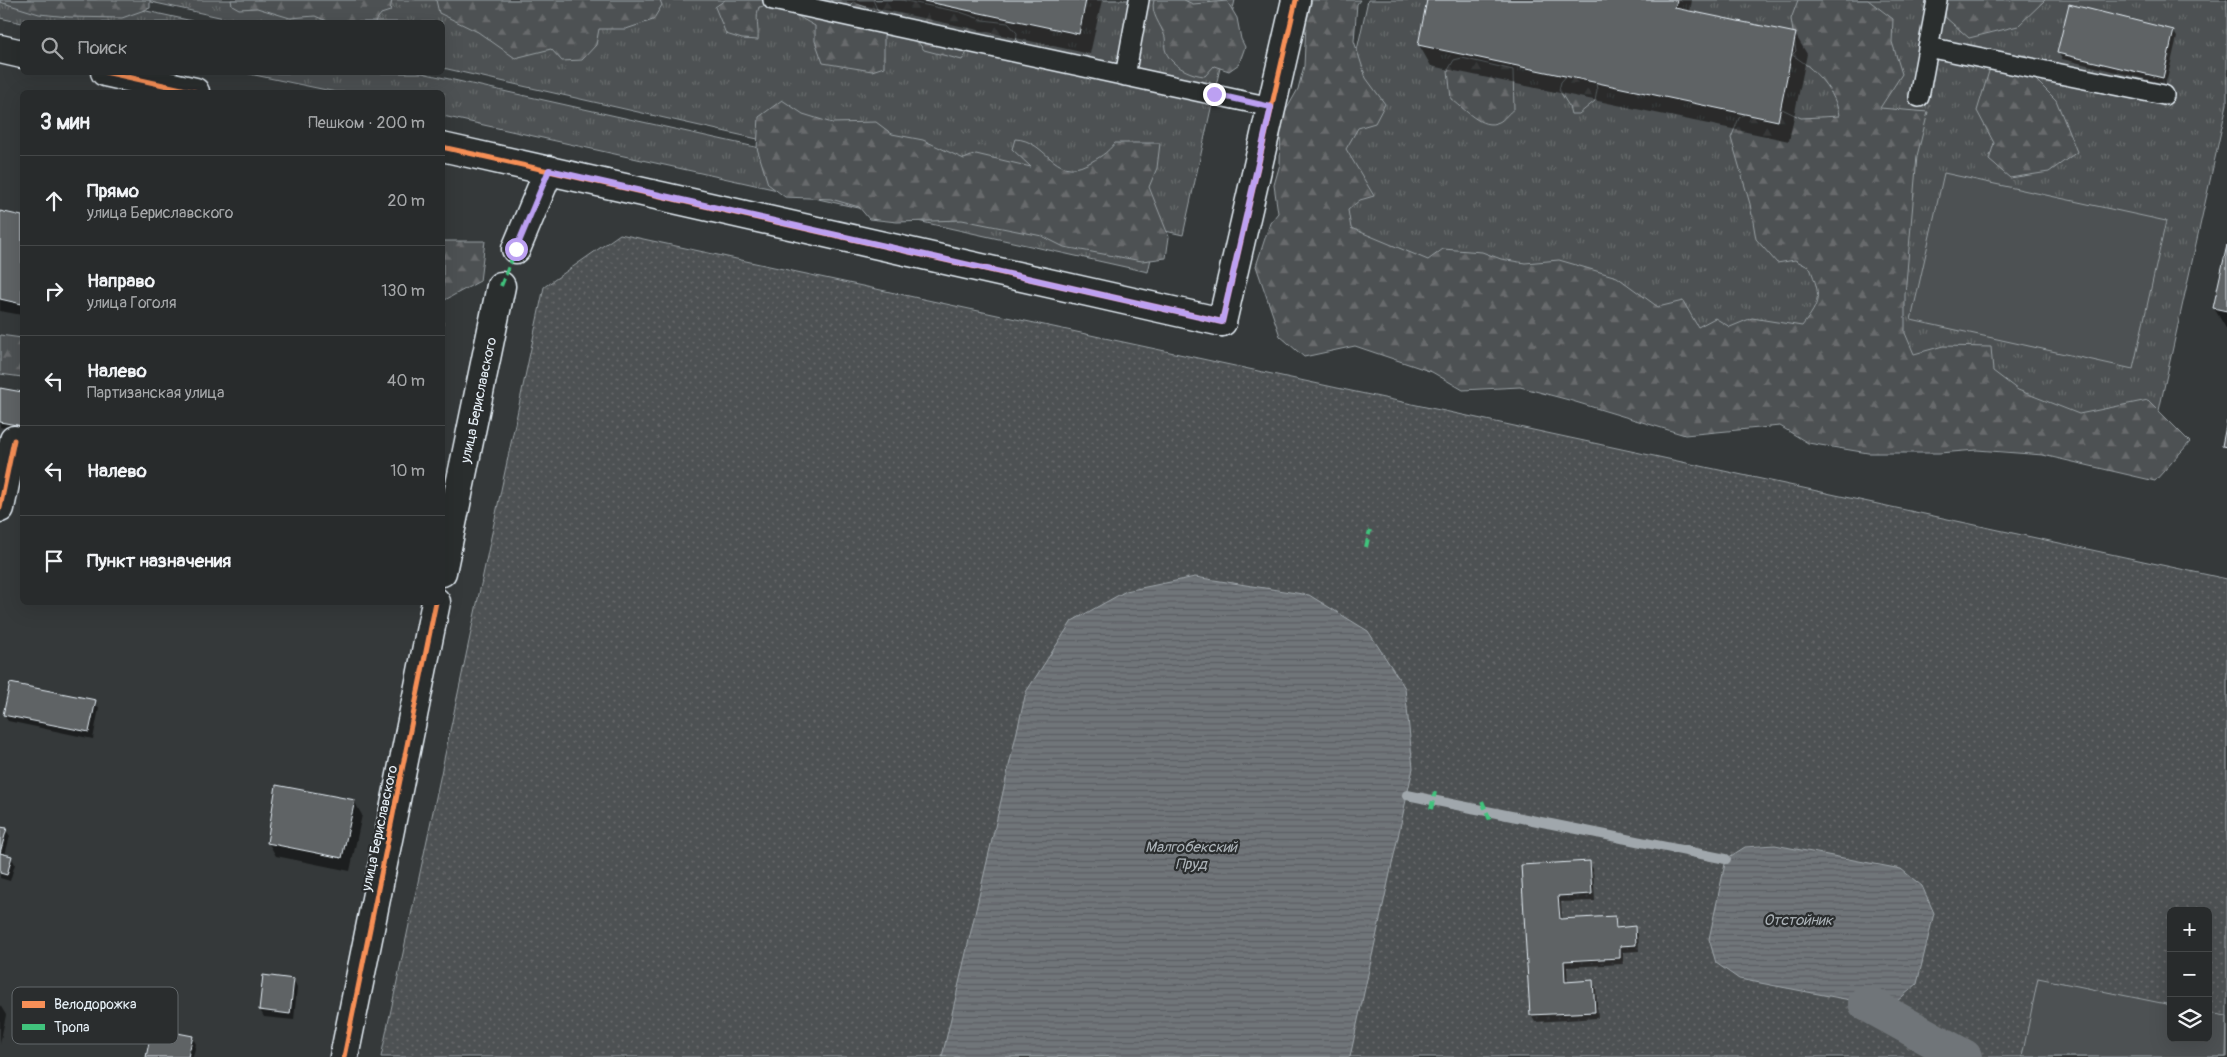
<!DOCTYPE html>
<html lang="ru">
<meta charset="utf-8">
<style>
:root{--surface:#282b2c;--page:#343738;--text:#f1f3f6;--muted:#a5a7a9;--line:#444748}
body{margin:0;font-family:Pangolin,sans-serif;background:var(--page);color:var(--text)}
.controls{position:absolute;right:15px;bottom:15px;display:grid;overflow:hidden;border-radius:8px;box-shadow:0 5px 20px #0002}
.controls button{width:45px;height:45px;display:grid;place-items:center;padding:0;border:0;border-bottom:1px solid var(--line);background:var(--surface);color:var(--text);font:25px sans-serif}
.stop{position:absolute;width:15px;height:15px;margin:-11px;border:4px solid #bca0f2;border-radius:50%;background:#fff}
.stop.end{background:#bca0f2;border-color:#fff;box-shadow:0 1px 5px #0008}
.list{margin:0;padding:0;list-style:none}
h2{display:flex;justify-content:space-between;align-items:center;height:65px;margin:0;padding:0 20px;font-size:21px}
h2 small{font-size:16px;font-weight:400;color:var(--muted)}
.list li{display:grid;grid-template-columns:32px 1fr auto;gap:15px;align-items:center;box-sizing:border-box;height:90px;padding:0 20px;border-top:1px solid var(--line)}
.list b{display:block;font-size:19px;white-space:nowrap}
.list p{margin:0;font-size:16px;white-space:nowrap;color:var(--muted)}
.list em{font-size:16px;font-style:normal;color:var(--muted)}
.icon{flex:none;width:28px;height:28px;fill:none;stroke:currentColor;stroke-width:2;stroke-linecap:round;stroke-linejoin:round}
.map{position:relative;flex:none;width:2227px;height:1057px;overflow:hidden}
.search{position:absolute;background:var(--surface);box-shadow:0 5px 20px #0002;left:20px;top:20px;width:425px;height:55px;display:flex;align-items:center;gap:12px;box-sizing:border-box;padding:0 18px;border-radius:8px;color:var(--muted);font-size:19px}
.panel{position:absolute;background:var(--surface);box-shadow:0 5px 20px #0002;left:20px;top:90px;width:425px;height:515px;border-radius:8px}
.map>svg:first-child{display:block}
.grass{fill:url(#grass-tufts);stroke:#9aa1a5}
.forest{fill:url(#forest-firs);stroke:#9aa1a5}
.park{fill:url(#park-dots);stroke:#9aa1a5;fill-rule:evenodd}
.garden{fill:#4d5152;stroke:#9aa1a5}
.water{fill:url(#water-rules);stroke:#a0a7ac}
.shadow{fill:#0007}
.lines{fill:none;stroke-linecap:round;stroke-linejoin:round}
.stream{stroke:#a0a7ac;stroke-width:10}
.canal{stroke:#707579;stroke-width:36}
.building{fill:#5f6365;stroke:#e8f1f8}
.lane-casing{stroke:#e8f1f8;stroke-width:22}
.street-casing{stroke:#e8f1f8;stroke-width:31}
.secondary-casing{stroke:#e8f1f8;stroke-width:31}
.lane{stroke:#2a2d2e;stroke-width:19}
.street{stroke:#2a2d2e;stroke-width:28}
.secondary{stroke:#2a2d2e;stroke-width:28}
.quiet{stroke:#40c37c;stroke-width:4;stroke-dasharray:8 4;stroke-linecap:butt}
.cycleway-casing{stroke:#2a2d2e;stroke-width:8}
.cycleway{stroke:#f78f57;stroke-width:5}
.route{stroke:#bca0f2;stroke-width:6}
.labels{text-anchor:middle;stroke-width:4.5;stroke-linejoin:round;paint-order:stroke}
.street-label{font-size:14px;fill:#e8f1f8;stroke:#2a2d2e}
.water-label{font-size:15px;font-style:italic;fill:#acb3b8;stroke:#2a2d2e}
.key{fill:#2a2d2e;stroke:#63686b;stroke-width:1}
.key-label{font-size:14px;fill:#e8f1f8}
</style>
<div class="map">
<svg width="2227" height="1057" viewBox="0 0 2227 1057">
<defs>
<pattern id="grass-tufts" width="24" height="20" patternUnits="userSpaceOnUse" patternTransform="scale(1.25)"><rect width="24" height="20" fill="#4d5152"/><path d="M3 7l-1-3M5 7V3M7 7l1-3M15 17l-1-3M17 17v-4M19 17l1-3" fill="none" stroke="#676a6c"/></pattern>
<pattern id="forest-firs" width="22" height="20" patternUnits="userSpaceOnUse" patternTransform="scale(1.25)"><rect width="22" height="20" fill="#4d5152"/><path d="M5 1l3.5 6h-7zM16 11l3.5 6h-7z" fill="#676a6c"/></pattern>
<pattern id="park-dots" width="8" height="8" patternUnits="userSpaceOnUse" patternTransform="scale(1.25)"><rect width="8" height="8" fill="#4d5152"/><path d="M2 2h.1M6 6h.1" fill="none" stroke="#676a6c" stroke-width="1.8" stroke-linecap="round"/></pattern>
<pattern id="water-rules" width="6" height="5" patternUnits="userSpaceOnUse" patternTransform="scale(1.25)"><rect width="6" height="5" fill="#707579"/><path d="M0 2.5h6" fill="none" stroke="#5b5e62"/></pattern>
</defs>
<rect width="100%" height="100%" fill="#35393a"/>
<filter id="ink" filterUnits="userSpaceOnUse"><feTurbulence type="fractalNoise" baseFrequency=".02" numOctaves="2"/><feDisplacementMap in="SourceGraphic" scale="10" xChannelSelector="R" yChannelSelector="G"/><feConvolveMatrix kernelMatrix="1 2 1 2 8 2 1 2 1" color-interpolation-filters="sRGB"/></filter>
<g filter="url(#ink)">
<!-- grass -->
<path class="grass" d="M 0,0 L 96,0 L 197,22 L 22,23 L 0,18 Z
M 142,0 L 1235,0 L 1183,235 L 443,68 L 442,22 L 242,22 Z
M 1368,0 L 2227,0 L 2227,104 L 2150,451 L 1310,264 Z
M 245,73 L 422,73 L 1156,236 L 1148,272 L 443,116 L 442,92 L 336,92 Z"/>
<!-- forest -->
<path class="forest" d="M 0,0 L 150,0 L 150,8 L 122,18 L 69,17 L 39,14 L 0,2 Z
M 231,0 L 392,0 L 390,11 L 381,14 L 375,22 L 329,22 L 315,16 L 290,18 L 257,8 L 239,9 L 232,5 Z
M 436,0 L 660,0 L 662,5 L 653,20 L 626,29 L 599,29 L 596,45 L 582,60 L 562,61 L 551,49 L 515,58 L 478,32 L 439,13 Z
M 725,0 L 831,0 L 837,10 L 848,7 L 853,2 L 868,8 L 874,18 L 882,17 L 882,12 L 877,9 L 873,0 L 901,0 L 960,12 L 983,20 L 1008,23 L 1017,33 L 1016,46 L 969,49 L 962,60 L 924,50 L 915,38 L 884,33 L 884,67 L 872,71 L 823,63 L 815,41 L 815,26 C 797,16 779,3 759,7 C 755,17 759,28 758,40 L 742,39 L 726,34 L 715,7 Z
M 1154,0 L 1184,0 L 1193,4 L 1227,1 L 1237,18 L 1241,39 L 1245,47 L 1239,64 L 1229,71 L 1214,66 L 1205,76 C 1190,75 1169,65 1165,49 C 1164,45 1166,41 1165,37 C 1161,24 1150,14 1154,0 Z
M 1312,0 L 1360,0 L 1357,4 L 1354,41 L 1366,78 L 1385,104 L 1375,123 L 1358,128 L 1346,149 L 1374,196 L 1360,200 L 1348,210 L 1351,228 L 1428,260 L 1443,249 L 1482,252 L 1501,259 L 1525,263 L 1559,260 L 1617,277 L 1658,307 L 1683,301 L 1698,327 L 1715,318 L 1730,327 L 1752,318 L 1802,326 C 1821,302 1821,296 1810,268 L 1795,260 L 1777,263 L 1756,239 L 1750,204 L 1731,138 L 1739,118 L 1748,112 L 1763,108 L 1782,109 L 1801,118 L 1839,116 C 1837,92 1813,67 1792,55 L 1796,51 L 1791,19 L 1798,0 L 1868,0 L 1893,19 L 1892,42 L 1902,74 L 1880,108 L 1928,112 L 1917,156 L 1905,295 L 1905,333 L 1914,354 L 1943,346 L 1991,347 L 1993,371 L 2018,390 L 2079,414 L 2148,400 L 2190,442 L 2155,481 L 2043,455 L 1977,450 L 1939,453 L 1868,453 L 1808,443 L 1780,426 L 1685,435 L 1569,400 L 1520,387 L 1463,390 L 1432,372 L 1355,346 L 1304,357 L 1280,336 L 1256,266 L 1270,223 L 1278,213 L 1274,185 L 1280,164 L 1281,119 L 1298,89 L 1304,66 L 1306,24 Z
M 1947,0 L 2045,0 L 2018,26 L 1969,38 L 1945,17 Z
M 2026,55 L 2033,77 L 2056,100 L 2077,152 L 2049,172 L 2010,178 L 1989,160 L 1994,143 L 1977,111 L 1990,68 L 2006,56 Z
M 1462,58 L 1513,70 L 1514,109 C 1509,112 1504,120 1499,122 C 1481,131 1464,107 1451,99 L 1448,70 L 1454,60 Z
M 1569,73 L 1595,76 L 1597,90 L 1595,101 L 1579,114 L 1571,114 L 1569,106 L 1559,90 L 1561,82 Z
M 782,100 L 803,114 L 832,123 L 876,122 L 892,134 L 923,140 L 964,159 L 976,154 L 1031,167 L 1012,149 L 1015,139 C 1047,140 1053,181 1087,164 C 1099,158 1107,153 1115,143 L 1160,143 L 1157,168 L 1149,187 L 1169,237 L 1166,258 L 1142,261 L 1064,247 L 1042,236 L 962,220 L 897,222 L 869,219 L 859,207 L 831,199 L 785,197 L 768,184 L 757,148 L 759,117 Z
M 443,241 L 485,241 L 480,281 L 443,301 L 443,352 Z
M 0,335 L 22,338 L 22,377 L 0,374 Z"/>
<!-- park -->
<path class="park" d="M 620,234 L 2227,579 L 2227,1057 L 381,1057 L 544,287 ZM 2171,911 L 2208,911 L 2208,1038 L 2171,1038 Z"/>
<!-- garden -->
<path class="garden" d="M 1944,173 L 2166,221 L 2133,369 L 1911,320 Z
M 2038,978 L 2171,1005 L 2171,1038 L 2208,1038 L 2208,1013 L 2227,1016 L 2226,1057 L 2022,1057 Z"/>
<!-- water -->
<path class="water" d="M 1195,577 L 1309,595 L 1368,631 L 1405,688 L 1413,768 L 1350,1057 L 942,1057 L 1026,692 L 1072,621 L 1126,591 Z
M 1775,845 L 1901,869 L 1922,886 L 1934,913 L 1917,984 L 1896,1002 L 1866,1003 L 1739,979 L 1716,963 L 1709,939 L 1726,859 L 1745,847 Z"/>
<!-- shadow -->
<path class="shadow" d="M 838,0 L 1102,0 L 1090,54 Z
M 1429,0 L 1692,0 L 1690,12 L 1795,34 L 1807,54 L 1789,141 L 1431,66 L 1419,45 Z
M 2173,31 L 2177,37 L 2166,84 L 2062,59 L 2058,52 Z
M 0,213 L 22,217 L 22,315 L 0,311 Z
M 2227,251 L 2227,330 L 2214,308 Z
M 0,389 L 22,393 L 22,432 L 0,427 Z
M 95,701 L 99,708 L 93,739 L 8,721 L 4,715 Z
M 354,801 L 362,815 L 350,871 L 276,856 L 268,842 Z
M 0,828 L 6,830 L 10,836 L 5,855 L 11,857 L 15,864 L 10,881 L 0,878 Z
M 1589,862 L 1593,869 L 1595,901 L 1561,902 L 1562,920 L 1614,917 L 1618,929 L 1634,928 L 1638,934 L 1639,951 L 1623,952 L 1623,964 L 1567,967 L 1568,983 L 1592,982 L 1596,988 L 1598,1018 L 1535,1022 L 1531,1015 L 1522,866 Z
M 294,981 L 297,987 L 294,1020 L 264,1017 L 260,1010 Z
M 0,1005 L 6,1015 L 0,1044 Z
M 192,1037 L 196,1044 L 193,1057 L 148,1057 Z"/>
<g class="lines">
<!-- stream -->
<path class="stream" d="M 1407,795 L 1726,859"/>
<!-- canal -->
<path class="canal" d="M 1866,1003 L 1964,1057"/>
</g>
<!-- building -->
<path class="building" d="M 919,0 L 1086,0 L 1079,34 Z
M 1427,0 L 1677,0 L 1675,8 L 1796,33 L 1778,121 L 1418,45 Z
M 2069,4 L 2174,30 L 2163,78 L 2057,53 Z
M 0,211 L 22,216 L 22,304 L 0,299 Z
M 2227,245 L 2227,311 L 2213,308 Z
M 0,388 L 22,392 L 22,426 L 0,422 Z
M 2227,421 L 2227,447 L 2222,446 Z
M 10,683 L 96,700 L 89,732 L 3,715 Z
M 276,785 L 355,800 L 342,858 L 267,843 Z
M 0,827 L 7,828 L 0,853 L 12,856 L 7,875 L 0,873 Z
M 1590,861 L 1592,894 L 1558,896 L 1560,919 L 1615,916 L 1616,928 L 1635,926 L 1636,945 L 1620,946 L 1620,958 L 1564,961 L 1565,982 L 1593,980 L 1595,1012 L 1530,1015 L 1521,865 Z
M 263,975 L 294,979 L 290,1014 L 259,1010 Z
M 152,1028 L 193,1036 L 188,1057 L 146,1057 Z"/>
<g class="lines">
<defs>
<path id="lane" d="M 773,0 L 1271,107
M 1928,47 L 2164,95
M 1125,76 L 1139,0
M 1919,97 L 1937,0"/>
<path id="street" d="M 0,49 L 22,54
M 105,72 L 195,92
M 442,147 L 1222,322
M 516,249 L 549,170
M 0,508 L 14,440
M 442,572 L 501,286
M 344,1057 L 436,602"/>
<path id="secondary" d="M 1222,322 L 1296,0"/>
</defs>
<!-- lane casing -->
<use href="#lane" class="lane-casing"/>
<!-- street casing -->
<use href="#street" class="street-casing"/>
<!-- secondary casing -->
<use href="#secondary" class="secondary-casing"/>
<!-- lane -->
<use href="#lane" class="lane"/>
<!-- street -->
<use href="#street" class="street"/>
<!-- secondary -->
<use href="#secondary" class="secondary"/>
<!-- quiet -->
<path class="quiet" d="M 501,286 L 516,249
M 1366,547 L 1370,530
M 1482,801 L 1490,820
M 1431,809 L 1435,792"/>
<defs>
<path id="cycleway" d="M 105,72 L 195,92
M 442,147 L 1222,322 L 1296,0
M 0,508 L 14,440
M 344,1057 L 436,602"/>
</defs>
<!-- cycleway casing -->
<use href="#cycleway" class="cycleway-casing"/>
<!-- cycleway -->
<use href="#cycleway" class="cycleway"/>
</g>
</g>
<g class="lines" filter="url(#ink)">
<!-- route -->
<path class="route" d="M 516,249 L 549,170 L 1222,322 L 1271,107 L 1214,94"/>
</g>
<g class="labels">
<!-- street labels -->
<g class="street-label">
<text transform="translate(478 400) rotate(-78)" y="5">улица Бериславского</text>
<text transform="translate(379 828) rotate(-78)" y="5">улица Бериславского</text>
</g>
<!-- water labels -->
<g class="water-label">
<text x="1191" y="852">Малгобекский<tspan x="1191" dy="17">Пруд</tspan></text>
<text x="1798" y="925">Отстойник</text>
</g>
</g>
<!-- legend -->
<rect x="12" y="987" width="166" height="57" rx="8" class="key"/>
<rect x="22" y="1001" width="23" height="7" fill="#f78f57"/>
<rect x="22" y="1024" width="23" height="6" fill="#40c37c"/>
<g class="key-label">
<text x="54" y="1009">Велодорожка</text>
<text x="54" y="1032">Тропа</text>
</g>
</svg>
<div class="controls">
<button>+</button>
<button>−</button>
<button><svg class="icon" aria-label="layers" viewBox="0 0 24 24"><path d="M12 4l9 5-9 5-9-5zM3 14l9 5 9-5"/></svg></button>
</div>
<div class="stop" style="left:516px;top:249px"></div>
<div class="stop end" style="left:1214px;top:94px"></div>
<div class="search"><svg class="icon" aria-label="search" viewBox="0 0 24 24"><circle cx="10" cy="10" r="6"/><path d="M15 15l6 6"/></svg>Поиск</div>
<section class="panel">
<h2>3 мин<small>Пешком · 200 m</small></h2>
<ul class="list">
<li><svg class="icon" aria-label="ahead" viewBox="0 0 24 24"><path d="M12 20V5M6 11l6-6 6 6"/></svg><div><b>Прямо</b><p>улица Бериславского</p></div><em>20 m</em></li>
<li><svg class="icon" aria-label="right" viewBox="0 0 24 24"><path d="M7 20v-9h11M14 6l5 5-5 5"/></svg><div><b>Направо</b><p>улица Гоголя</p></div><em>130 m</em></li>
<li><svg class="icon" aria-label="left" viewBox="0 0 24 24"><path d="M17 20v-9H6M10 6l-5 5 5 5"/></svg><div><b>Налево</b><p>Партизанская улица</p></div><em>40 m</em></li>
<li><svg class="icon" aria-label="left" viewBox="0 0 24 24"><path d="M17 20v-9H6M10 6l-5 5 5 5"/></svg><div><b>Налево</b></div><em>10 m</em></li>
<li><svg class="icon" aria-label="arrive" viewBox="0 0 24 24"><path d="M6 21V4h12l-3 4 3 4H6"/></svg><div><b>Пункт назначения</b></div></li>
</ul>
</section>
</div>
